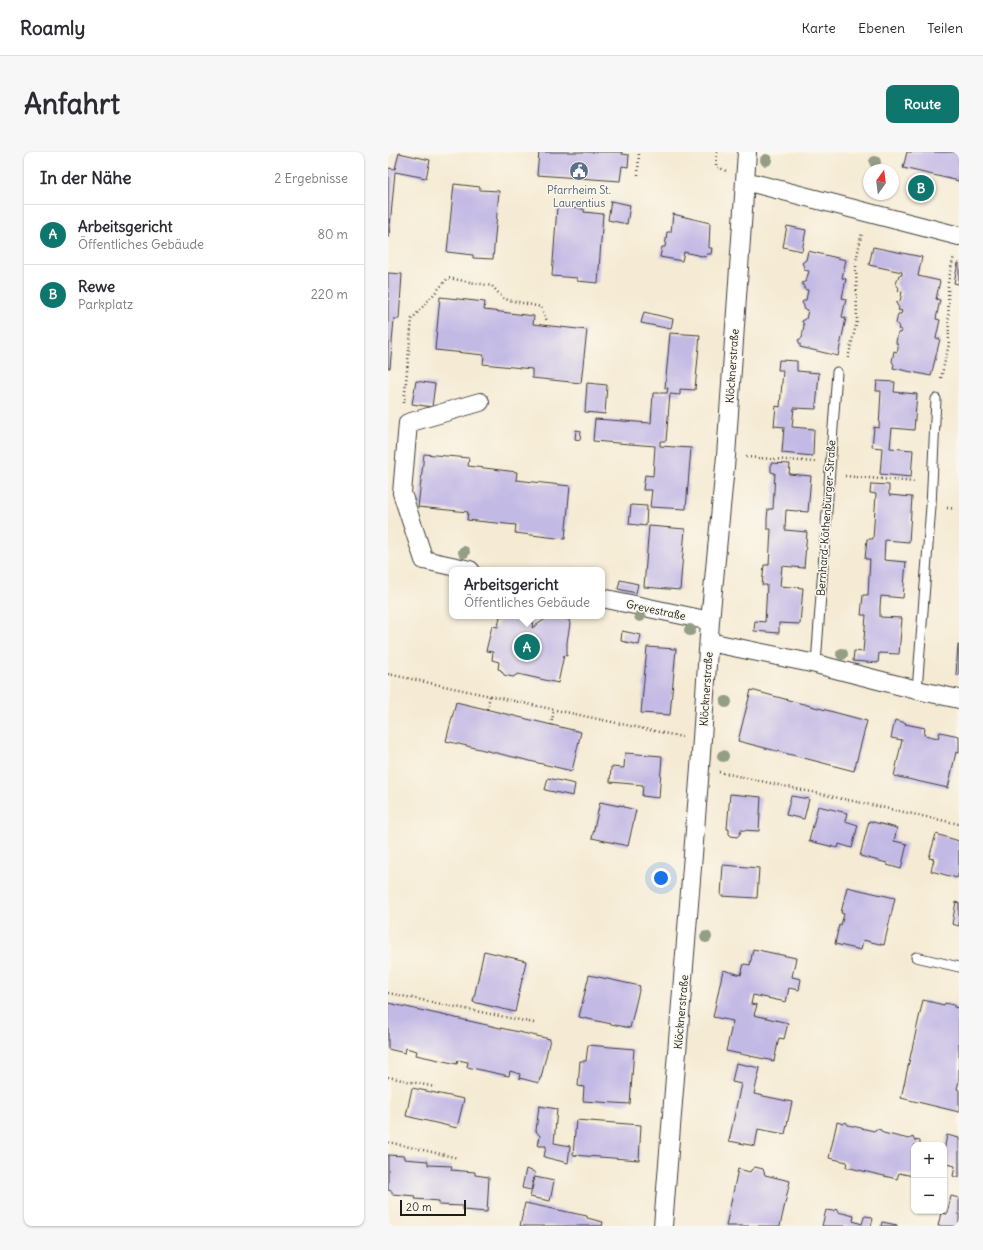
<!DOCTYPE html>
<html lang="de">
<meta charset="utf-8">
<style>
:root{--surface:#fff;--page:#f7f7f7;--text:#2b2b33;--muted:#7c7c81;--line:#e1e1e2;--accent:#0f766e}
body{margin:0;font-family:Delius,sans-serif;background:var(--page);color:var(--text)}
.controls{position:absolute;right:12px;bottom:12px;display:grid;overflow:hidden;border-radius:8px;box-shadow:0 1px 3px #0004}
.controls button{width:36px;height:36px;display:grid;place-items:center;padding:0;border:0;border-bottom:1px solid var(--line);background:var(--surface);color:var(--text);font:20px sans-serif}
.compass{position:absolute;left:475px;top:12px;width:36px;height:36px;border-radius:50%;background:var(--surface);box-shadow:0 1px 3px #0004;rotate:14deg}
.scale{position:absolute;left:12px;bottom:10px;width:66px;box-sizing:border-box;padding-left:4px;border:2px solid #1c1c1c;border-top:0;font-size:11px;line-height:14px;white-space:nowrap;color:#1c1c1c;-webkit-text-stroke:3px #fbf7ec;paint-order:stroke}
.you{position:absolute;left:273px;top:726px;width:14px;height:14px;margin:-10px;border:3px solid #fff;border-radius:50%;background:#1a73e8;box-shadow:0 0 0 6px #1a73e833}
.badge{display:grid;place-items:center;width:26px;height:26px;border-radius:50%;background:var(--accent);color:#fff;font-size:13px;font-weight:700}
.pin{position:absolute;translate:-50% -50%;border:2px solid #fff;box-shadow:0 1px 4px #0006}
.popup{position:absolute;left:61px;top:415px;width:156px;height:52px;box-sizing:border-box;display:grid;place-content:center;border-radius:8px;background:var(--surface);filter:drop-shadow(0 1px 3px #0005);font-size:13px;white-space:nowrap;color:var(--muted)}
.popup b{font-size:15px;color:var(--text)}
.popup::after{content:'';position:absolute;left:50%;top:100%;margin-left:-8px;border:8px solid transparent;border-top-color:var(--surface)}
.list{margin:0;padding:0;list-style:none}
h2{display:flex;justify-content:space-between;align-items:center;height:52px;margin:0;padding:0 16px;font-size:17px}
h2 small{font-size:13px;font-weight:400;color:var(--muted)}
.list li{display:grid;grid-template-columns:26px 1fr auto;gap:12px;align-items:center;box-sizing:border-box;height:60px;padding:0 16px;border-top:1px solid var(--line)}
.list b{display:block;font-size:15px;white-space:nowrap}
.list p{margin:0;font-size:13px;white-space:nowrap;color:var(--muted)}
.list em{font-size:13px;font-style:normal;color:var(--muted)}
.map{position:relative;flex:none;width:571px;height:1074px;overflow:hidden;border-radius:8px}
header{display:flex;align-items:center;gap:24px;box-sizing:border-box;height:56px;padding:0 20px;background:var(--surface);border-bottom:1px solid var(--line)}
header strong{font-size:19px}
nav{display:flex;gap:22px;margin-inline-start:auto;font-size:14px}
.intro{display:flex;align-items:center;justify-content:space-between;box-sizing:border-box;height:96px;padding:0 24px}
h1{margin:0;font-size:28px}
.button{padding:10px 18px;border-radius:8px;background:var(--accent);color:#fff;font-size:14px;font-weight:700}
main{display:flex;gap:24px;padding:0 24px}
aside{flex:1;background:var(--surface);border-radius:8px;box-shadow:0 1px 3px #0004}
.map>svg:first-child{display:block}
.building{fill:#c3b9e5}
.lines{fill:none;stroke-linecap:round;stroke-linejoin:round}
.service-casing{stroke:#3d3b38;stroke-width:11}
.minor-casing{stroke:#3d3b38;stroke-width:20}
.path{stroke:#3d3b38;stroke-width:2.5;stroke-dasharray:1 3;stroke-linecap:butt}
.service{stroke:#fff;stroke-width:9}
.minor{stroke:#fff;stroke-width:18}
.tree{fill:#949d86}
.labels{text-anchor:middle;stroke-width:3;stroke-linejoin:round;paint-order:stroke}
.service-label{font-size:11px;fill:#4e5e75;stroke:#fbf7ec}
.street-label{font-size:11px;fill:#1c1c1c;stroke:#fbf7ec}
</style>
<header>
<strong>Roamly</strong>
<nav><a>Karte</a><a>Ebenen</a><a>Teilen</a></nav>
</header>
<div class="intro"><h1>Anfahrt</h1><a class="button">Route</a></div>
<main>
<aside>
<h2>In der Nähe<small>2 Ergebnisse</small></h2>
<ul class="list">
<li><span class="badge">A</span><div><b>Arbeitsgericht</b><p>Öffentliches Gebäude</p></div><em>80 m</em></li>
<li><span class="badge">B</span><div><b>Rewe</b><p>Parkplatz</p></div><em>220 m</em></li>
</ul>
</aside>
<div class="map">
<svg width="571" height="1074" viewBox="0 0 571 1074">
<rect width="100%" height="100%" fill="#fbf7ec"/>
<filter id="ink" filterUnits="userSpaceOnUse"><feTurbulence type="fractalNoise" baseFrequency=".025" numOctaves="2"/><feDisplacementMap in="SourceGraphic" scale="8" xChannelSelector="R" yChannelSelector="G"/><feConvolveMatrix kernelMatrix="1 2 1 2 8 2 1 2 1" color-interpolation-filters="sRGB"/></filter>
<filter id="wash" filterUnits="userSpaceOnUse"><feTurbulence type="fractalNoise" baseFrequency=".012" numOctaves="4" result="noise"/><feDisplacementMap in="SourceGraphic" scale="16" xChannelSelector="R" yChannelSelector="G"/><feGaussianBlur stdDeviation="0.9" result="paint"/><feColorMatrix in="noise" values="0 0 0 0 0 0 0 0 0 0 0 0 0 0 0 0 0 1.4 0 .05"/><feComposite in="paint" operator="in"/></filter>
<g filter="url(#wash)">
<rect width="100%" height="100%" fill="#f5ebd4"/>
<g id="blocks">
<!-- building -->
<path class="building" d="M 151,0 L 234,0 L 234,2 L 241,3 L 240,15 L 234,14 L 232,29 L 149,23 Z
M 519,0 L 571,0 L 571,29 L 515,16 Z
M 11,1 L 42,8 L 38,26 L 7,20 L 1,85 L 0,85 L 0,16 L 7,17 Z
M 66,32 L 92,35 L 92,38 L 111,39 L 105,107 L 85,106 L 85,103 L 59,100 Z
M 223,49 L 242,53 L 239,72 L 220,68 Z
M 169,55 L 196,57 L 196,60 L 215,62 L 210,131 L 189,129 L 189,126 L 164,124 Z
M 285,62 L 322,71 L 321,96 L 324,96 L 323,102 L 319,102 L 318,105 L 296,100 L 294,109 L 272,105 L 274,95 L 277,95 L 279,80 L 283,80 Z
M 399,74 L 418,78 L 414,99 L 395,95 Z
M 485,95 L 534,105 L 530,124 L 552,129 L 548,147 L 552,148 L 548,167 L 552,168 L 548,186 L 552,187 L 543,224 L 505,216 L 506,213 L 504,209 L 506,199 L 509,200 L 510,197 L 510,194 L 508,190 L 510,181 L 513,181 L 514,178 L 510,177 L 511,175 L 508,171 L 510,162 L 513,162 L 514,159 L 510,158 L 511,156 L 508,151 L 512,149 L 514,140 L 510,139 L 511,136 L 508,132 L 511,123 L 514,123 L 514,120 L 481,113 Z
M 420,99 L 458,108 L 454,126 L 458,127 L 454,146 L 458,147 L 454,165 L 458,166 L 450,204 L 412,195 L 412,192 L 410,188 L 414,186 L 416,173 L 414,169 L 418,167 L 420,158 L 416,157 L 416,154 L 414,150 L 418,148 L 420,138 L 416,137 L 416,135 L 414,131 L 418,129 L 421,119 L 416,118 L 416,115 L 414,111 L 418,108 Z
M 570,111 L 571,111 L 571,132 L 566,131 Z
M 0,121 L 14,122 L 11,167 L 6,167 L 2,216 L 0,216 Z
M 52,145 L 97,150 L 96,158 L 146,164 L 145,172 L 199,178 L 193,231 L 144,226 L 144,217 L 95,212 L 96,203 L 47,198 Z
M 256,160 L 285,167 L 283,177 L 253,171 Z
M 282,181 L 312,183 L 307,238 L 292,237 L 292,243 L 282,242 L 278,289 L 272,289 L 272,294 L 303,296 L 298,357 L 262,355 L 264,338 L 255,338 L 257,323 L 265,324 L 267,294 L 205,289 L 207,267 L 263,271 L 265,241 L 279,241 L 280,236 L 277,236 Z
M 391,208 L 409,209 L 409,219 L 431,221 L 428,257 L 406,256 L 404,275 L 426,277 L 425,304 L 394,301 L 396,275 L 386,274 L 388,254 L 392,255 L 395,218 L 390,218 Z
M 28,229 L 47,232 L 44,255 L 24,252 Z
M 489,229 L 507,230 L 506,240 L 529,242 L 526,278 L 504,276 L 502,296 L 525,298 L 523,325 L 492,322 L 494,296 L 484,295 L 486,275 L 491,276 L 492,257 L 493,239 L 488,239 Z
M 199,231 L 219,233 L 217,262 L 197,260 Z
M 188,278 L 193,279 L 192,288 L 187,287 Z
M 36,302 L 81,306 L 80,314 L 129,320 L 128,328 L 182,334 L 177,387 L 127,381 L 128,373 L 79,368 L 80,360 L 30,355 Z
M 383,311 L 402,312 L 401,322 L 423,324 L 420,360 L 398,358 L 397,378 L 419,380 L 416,416 L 394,414 L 392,434 L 415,436 L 412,472 L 391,471 L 391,481 L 366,479 L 367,469 L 377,470 L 379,433 L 374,433 L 376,413 L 381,413 L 383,377 L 379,377 L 379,367 L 380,357 L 385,357 L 387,321 L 383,320 Z
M 483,332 L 501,333 L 501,343 L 524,345 L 521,390 L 497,388 L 496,408 L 518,410 L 515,446 L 493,444 L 492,454 L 492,465 L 514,466 L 511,502 L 491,501 L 490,511 L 465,509 L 466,499 L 475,500 L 478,463 L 473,463 L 475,443 L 480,443 L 482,407 L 477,407 L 479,387 L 485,387 L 488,342 L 482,341 Z
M 243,353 L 259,354 L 258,374 L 241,372 Z
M 261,374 L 297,377 L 292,438 L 256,435 Z
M 232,428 L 250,432 L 248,441 L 230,437 Z
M 112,464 L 146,464 L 144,476 L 162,464 L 178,467 L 181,468 L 182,472 L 179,490 L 179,504 L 176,503 L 170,531 L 130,522 L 125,525 L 116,523 L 113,518 L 110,517 L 111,510 L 104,508 L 105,500 L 98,499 L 104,474 L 110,475 Z
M 234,479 L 253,483 L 251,493 L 233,489 Z
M 570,493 L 571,493 L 571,523 L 568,523 Z
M 259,495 L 288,497 L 282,563 L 253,561 Z
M 363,538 L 479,569 L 466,619 L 350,589 Z
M 68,550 L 193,580 L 184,619 L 58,589 Z
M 507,568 L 518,571 L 517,572 L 537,576 L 536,583 L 550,586 L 552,580 L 571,584 L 571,601 L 568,600 L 560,636 L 506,624 L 514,588 L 503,586 Z
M 237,601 L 274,604 L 271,646 L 254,644 L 255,633 L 222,630 L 223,615 L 236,616 Z
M 160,626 L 187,632 L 185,644 L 157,638 Z
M 342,642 L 373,645 L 371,679 L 353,678 L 352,682 L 349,685 L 343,684 L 341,682 L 341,677 L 339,677 Z
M 403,644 L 421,647 L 416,667 L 398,663 Z
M 212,650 L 231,654 L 231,653 L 236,654 L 236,655 L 248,658 L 240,694 L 204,686 Z
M 430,654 L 459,661 L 457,669 L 470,673 L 464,696 L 451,692 L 450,696 L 421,689 Z
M 481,669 L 509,676 L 506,689 L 519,692 L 513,717 L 499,713 L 499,711 L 472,704 Z
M 548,682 L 571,689 L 571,718 L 569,726 L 543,719 L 546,707 L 541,706 Z
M 335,713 L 371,716 L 369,746 L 333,744 Z
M 459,735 L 507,746 L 496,793 L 475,788 L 473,798 L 447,792 L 451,773 L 453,773 L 456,762 L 453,761 Z
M 568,750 L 571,751 L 571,774 L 564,772 Z
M 365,797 L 408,806 L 404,825 L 413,827 L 411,838 L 401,836 L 398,850 L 365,843 L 363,852 L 369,853 L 366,863 L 400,871 L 396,887 L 391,886 L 386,909 L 338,899 L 345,869 L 325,865 L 335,818 L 353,823 L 356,812 L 362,813 Z
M 96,799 L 138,809 L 127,860 L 85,850 Z
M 201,823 L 252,834 L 242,876 L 191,865 Z
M 535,848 L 556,853 L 557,851 L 566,853 L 566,855 L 571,856 L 571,929 L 569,937 L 571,938 L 571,960 L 513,946 Z
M 0,851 L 162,887 L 153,926 L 152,926 L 151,931 L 131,926 L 132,922 L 122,919 L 121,924 L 79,915 L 80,910 L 70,908 L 69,912 L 28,903 L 29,899 L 18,896 L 17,901 L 0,897 Z
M 200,893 L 246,897 L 242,952 L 195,949 L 196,935 L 190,934 L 192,909 L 198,909 Z
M 348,911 L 372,916 L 366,942 L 404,950 L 397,982 L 370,977 L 367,994 L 341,989 L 353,932 L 344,930 Z
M 24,936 L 76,947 L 69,976 L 18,964 Z
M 151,954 L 169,957 L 166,991 L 182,994 L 180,1011 L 156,1005 L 158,994 L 150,994 L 152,984 L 148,979 Z
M 188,968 L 253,973 L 251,1008 L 185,1003 Z
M 449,970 L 455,972 L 458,970 L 460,973 L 486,979 L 488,977 L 493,978 L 495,981 L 521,987 L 525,985 L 526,988 L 532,989 L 532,993 L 526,993 L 526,1018 L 525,1024 L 511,1021 L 509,1027 L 458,1015 L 459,1010 L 441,1006 Z
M 559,983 L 571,986 L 571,1026 L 565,1024 L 567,1014 L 556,1011 L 556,999 Z
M 0,1003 L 16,1004 L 16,1007 L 40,1009 L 40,1013 L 64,1014 L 63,1018 L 87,1020 L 87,1023 L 101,1025 L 99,1060 L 75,1058 L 75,1054 L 51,1053 L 51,1049 L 27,1047 L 28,1044 L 4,1042 L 4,1039 L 0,1038 Z
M 367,1015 L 375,1017 L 377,1023 L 402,1029 L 392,1074 L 338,1074 L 350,1017 L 362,1020 L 363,1018 Z
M 138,1017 L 147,1020 L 143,1038 L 134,1036 Z
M 147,1025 L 166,1029 L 162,1049 L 142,1045 Z
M 563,1044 L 571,1046 L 571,1074 L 550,1074 L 553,1061 L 559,1062 Z
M 137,1051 L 199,1064 L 199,1066 L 215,1070 L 214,1074 L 132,1074 Z
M 448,1057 L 450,1060 L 466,1064 L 465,1069 L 474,1072 L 476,1065 L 478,1064 L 483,1065 L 485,1067 L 483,1074 L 434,1074 L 438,1058 L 445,1059 Z
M 494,1070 L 509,1073 L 509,1074 L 493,1074 Z"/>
</g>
</g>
<g filter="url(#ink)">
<use href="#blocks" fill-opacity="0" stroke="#3d3b38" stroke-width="1"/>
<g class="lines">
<defs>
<path id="service" d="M 428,512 L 449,220
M 529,538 L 543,354 L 548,247
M 528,805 L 571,815"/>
<path id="minor" d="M 357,29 L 571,84
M 82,418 L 36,408 L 14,341 L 20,271 L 92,250
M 214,446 L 322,469
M 321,490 L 428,512 L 529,538 L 571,547
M 275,1074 L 312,616 L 322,469 L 338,304 L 359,0"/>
</defs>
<!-- service casing -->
<use href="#service" class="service-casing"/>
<!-- minor casing -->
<use href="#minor" class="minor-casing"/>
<!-- path -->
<path class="path" d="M 329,0 L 328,14 L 338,19
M 250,23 L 251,0
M 460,206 L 469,169 L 468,109 L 474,80
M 553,226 L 561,192 L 560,130 L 566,104
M 16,251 L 24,167 L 60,126 L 104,134 L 116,147 L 153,155 L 159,169
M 358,305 L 427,310
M 457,324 L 528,330
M 559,356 L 571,357
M 0,522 L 294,585
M 99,557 L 102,544
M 163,573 L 166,558
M 331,620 L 571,672
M 0,841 L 146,871
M 0,925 L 47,935
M 0,990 L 70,1006"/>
<!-- service -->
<use href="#service" class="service"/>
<!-- minor -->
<use href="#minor" class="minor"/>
</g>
<!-- trees -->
<g class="tree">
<circle cx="378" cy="8" r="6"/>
<circle cx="487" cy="10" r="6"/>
<circle cx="76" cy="400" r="6"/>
<circle cx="252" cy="464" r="6"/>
<circle cx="302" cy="478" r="6"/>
<circle cx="454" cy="502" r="6"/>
<circle cx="338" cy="550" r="6"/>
<circle cx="335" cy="604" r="6"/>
<circle cx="318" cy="785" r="6"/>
</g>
</g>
<!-- icons -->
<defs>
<symbol id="civic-disc" viewBox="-11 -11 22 22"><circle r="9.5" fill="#5c6f8a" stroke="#fbf7ec"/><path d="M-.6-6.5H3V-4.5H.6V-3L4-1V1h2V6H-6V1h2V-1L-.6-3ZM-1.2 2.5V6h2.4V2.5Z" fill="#fff"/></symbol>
</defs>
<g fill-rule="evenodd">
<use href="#civic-disc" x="180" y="8" width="22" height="22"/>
</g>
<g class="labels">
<!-- service labels -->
<g class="service-label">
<text x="191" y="42">Pfarrheim St.<tspan x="191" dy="13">Laurentius</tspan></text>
</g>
<!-- street labels -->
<g class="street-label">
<text transform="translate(344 214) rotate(-86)" y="4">Klöcknerstraße</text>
<text transform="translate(438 366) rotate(-86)" y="4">Bernhard-Köthenbürger-Straße</text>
<text transform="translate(268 458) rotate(12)" y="4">Grevestraße</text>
<text transform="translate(318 537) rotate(-86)" y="4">Klöcknerstraße</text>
<text transform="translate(293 860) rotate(-85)" y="4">Klöcknerstraße</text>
</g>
</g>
</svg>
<div class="controls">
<button>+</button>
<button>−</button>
</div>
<svg class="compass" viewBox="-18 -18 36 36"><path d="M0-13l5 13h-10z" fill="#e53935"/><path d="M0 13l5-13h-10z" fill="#7c7c81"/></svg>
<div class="scale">20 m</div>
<div class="you"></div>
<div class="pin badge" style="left:139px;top:495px">A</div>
<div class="popup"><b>Arbeitsgericht</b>Öffentliches Gebäude</div>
<div class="pin badge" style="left:533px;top:36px">B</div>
</div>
</main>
